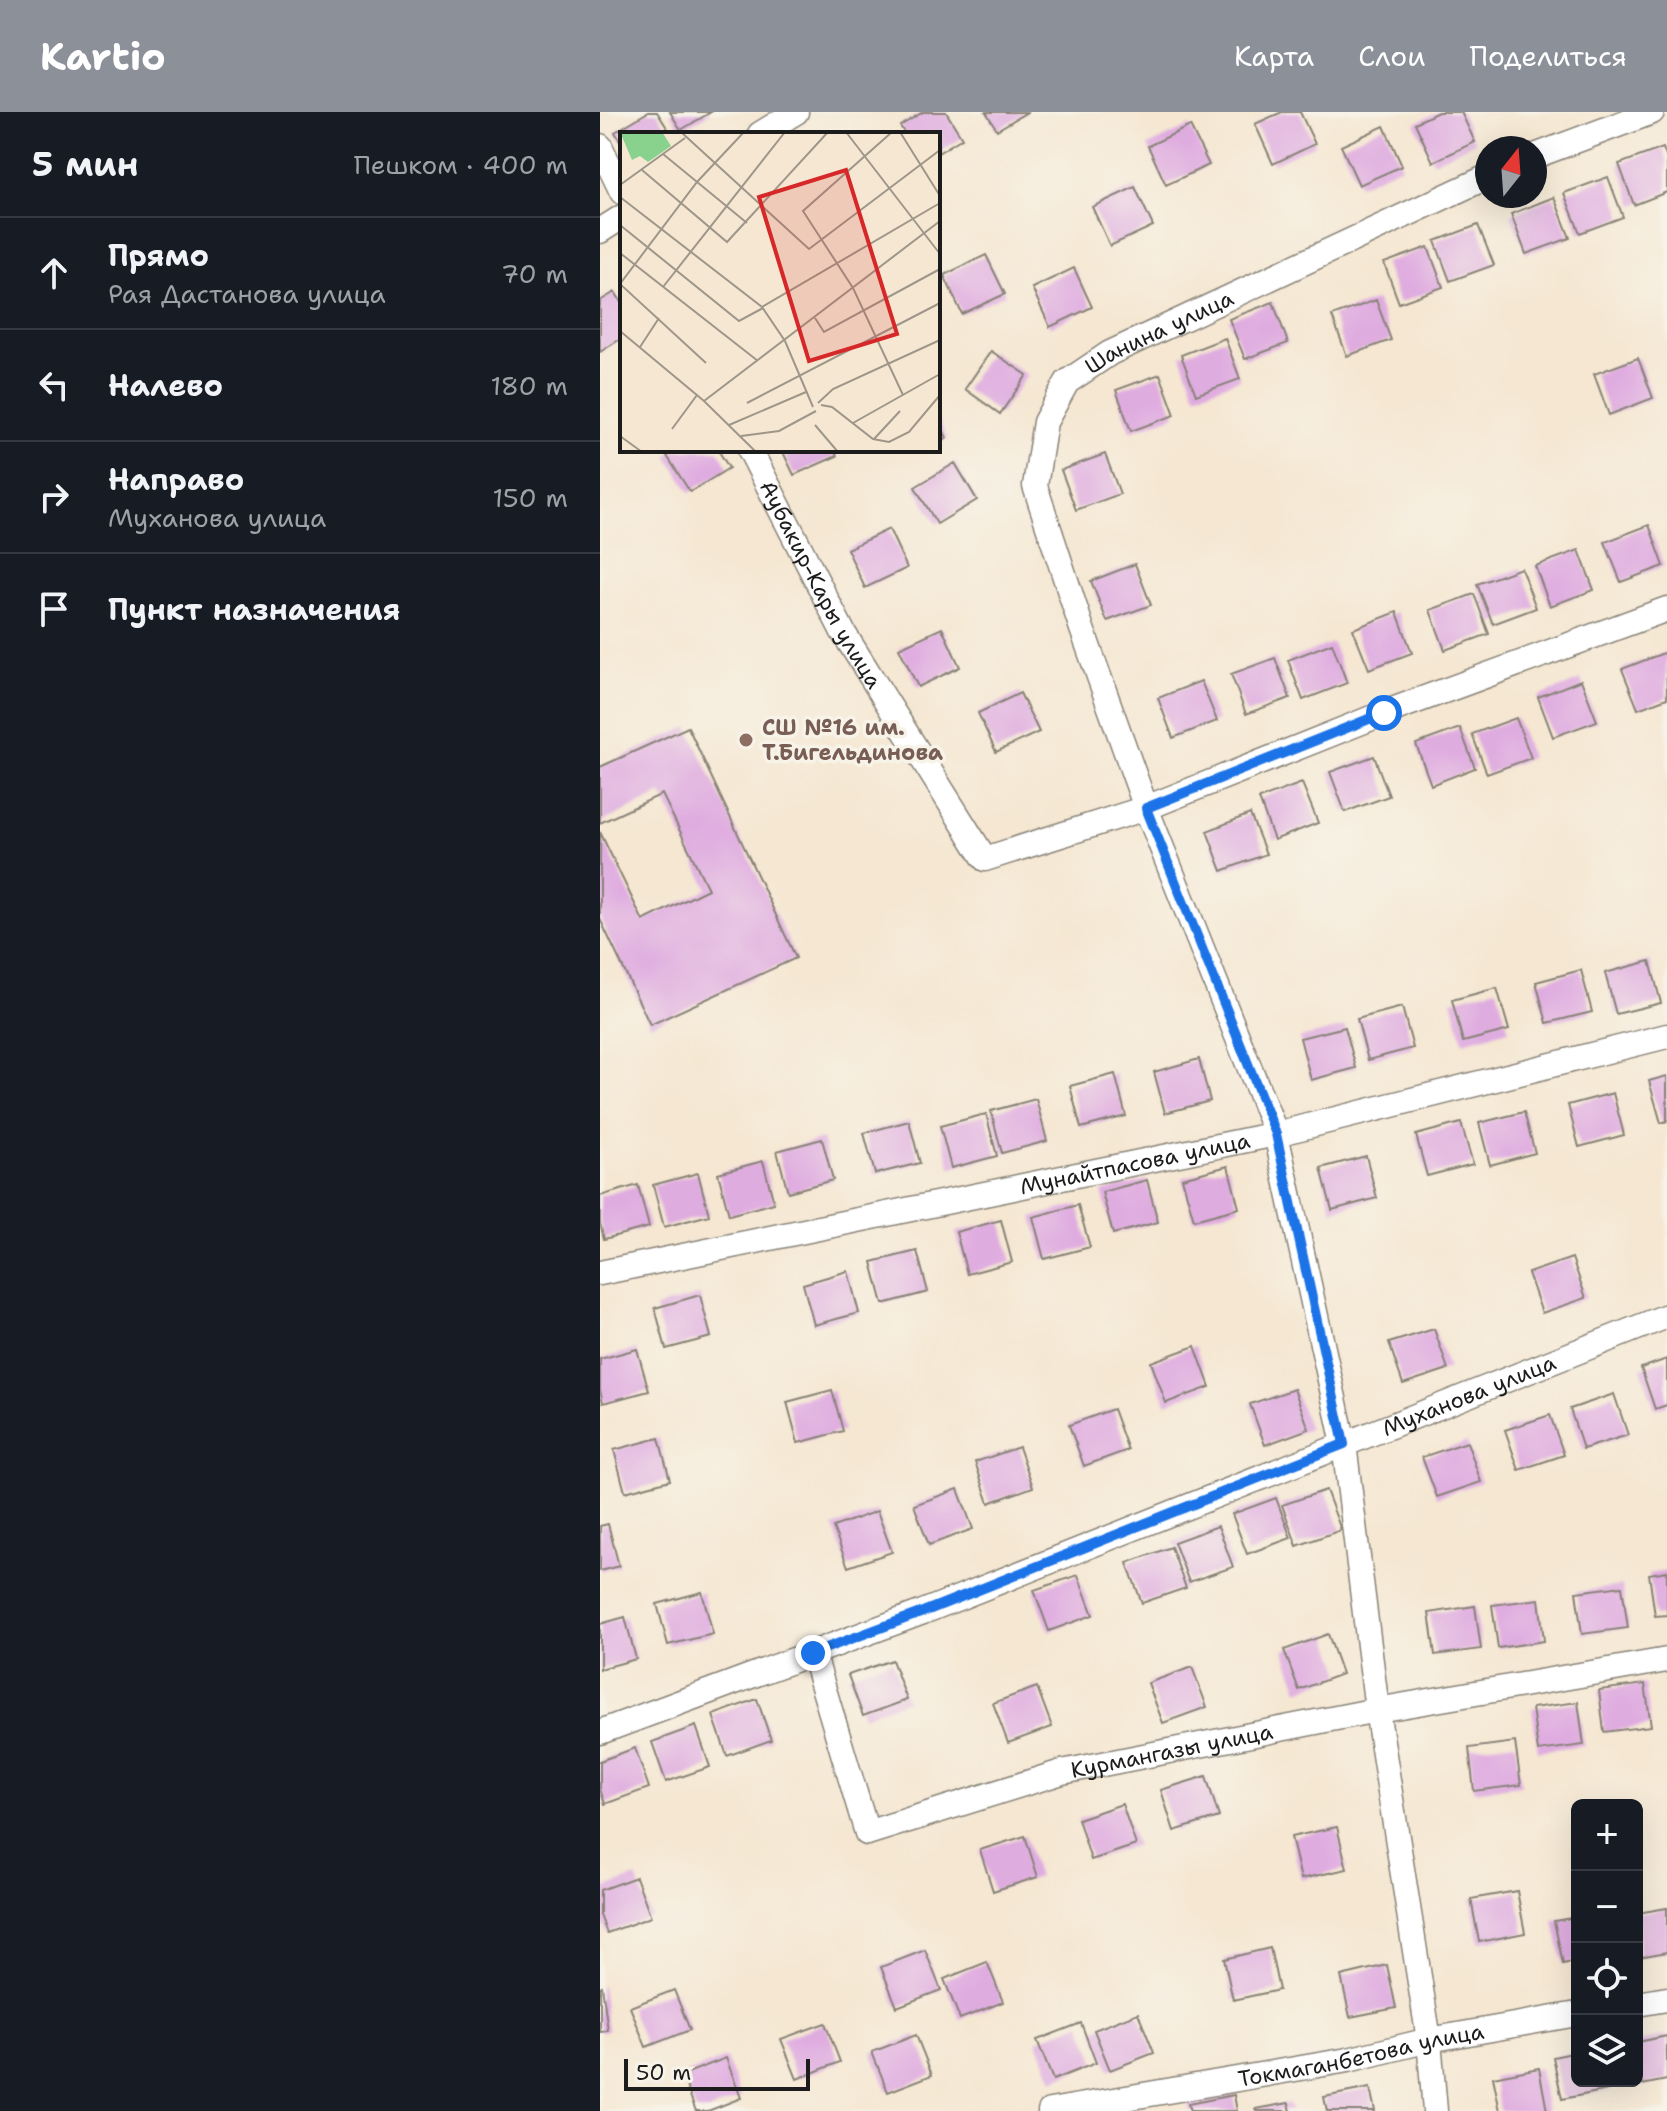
<!DOCTYPE html>
<html lang="ru">
<meta charset="utf-8">
<style>
:root{--surface:#171b24;--page:#242831;--text:#f1f3f6;--muted:#9ea1a6;--line:#363941;--accent:#8c9099}
body{margin:0;font-family:"Shantell Sans",sans-serif;background:var(--page);color:var(--text)}
.controls{position:absolute;right:24px;bottom:24px;display:grid;overflow:hidden;border-radius:12px;box-shadow:0 8px 32px #0002}
.controls button{width:72px;height:72px;display:grid;place-items:center;padding:0;border:0;border-bottom:2px solid var(--line);background:var(--surface);color:var(--text);font:40px sans-serif}
.compass{position:absolute;left:875px;top:24px;width:72px;height:72px;border-radius:50%;background:var(--surface);box-shadow:0 8px 32px #0002;rotate:17deg}
.scale{position:absolute;left:24px;bottom:20px;width:186px;box-sizing:border-box;padding-left:8px;border:4px solid #1c1c1c;border-top:0;font-size:22px;line-height:28px;white-space:nowrap;color:#1c1c1c;-webkit-text-stroke:6px #f7f3e8;paint-order:stroke}
.stop{position:absolute;width:24px;height:24px;margin:-18px;border:6px solid #1a73e8;border-radius:50%;background:#fff}
.stop.end{background:#1a73e8;border-color:#fff;box-shadow:0 2px 8px #0008}
.list{margin:0;padding:0;list-style:none}
h2{display:flex;justify-content:space-between;align-items:center;height:104px;margin:0;padding:0 32px;font-size:34px}
h2 small{font-size:26px;font-weight:400;color:var(--muted)}
.list li{display:grid;grid-template-columns:52px 1fr auto;gap:24px;align-items:center;box-sizing:border-box;height:112px;padding:0 32px;border-top:2px solid var(--line)}
.list b{display:block;font-size:30px;white-space:nowrap}
.list p{margin:0;font-size:26px;white-space:nowrap;color:var(--muted)}
.list em{font-size:26px;font-style:normal;color:var(--muted)}
.icon{flex:none;width:44px;height:44px;fill:none;stroke:currentColor;stroke-width:2;stroke-linecap:round;stroke-linejoin:round}
.map{position:relative;flex:none;width:1067px;height:1999px;overflow:hidden}
header{display:flex;align-items:center;gap:48px;box-sizing:border-box;height:112px;padding:0 40px;background:var(--accent);color:#fff}
header strong{font-size:38px}
nav{display:flex;gap:44px;margin-inline-start:auto;font-size:28px}
main{display:flex}
aside{flex:1;background:var(--surface)}
.map>svg:first-child{display:block}
.building{fill:#dface0}
.lines{fill:none;stroke-linecap:round;stroke-linejoin:round}
.street-casing{stroke:#888277;stroke-width:27}
.street{stroke:#fff;stroke-width:24}
.route{stroke:#1a73e8;stroke-width:10}
.education-dot{fill:#8d6e63;stroke:#f7f3e8;stroke-width:3}
.labels{text-anchor:middle;stroke-width:7;stroke-linejoin:round;paint-order:stroke}
.street-label{font-size:22px;fill:#1c1c1c;stroke:#f7f3e8}
.education-label{font-size:22px;font-weight:bold;fill:#785e54;stroke:#f7f3e8;text-anchor:start}
.inset-road{fill:none;stroke:#9e9689;stroke-width:2}
.view{fill:#d62828;fill-opacity:0.15;stroke:#d62828;stroke-width:4}
.inset-edge{fill:none;stroke:#1c1c1c;stroke-width:4}
</style>
<header>
<strong>Kartio</strong>
<nav><a>Карта</a><a>Слои</a><a>Поделиться</a></nav>
</header>
<main>
<aside>
<h2>5 мин<small>Пешком · 400 m</small></h2>
<ul class="list">
<li><svg class="icon" aria-label="ahead" viewBox="0 0 24 24"><path d="M12 20V5M6 11l6-6 6 6"/></svg><div><b>Прямо</b><p>Рая Дастанова улица</p></div><em>70 m</em></li>
<li><svg class="icon" aria-label="left" viewBox="0 0 24 24"><path d="M17 20v-9H6M10 6l-5 5 5 5"/></svg><div><b>Налево</b></div><em>180 m</em></li>
<li><svg class="icon" aria-label="right" viewBox="0 0 24 24"><path d="M7 20v-9h11M14 6l5 5-5 5"/></svg><div><b>Направо</b><p>Муханова улица</p></div><em>150 m</em></li>
<li><svg class="icon" aria-label="arrive" viewBox="0 0 24 24"><path d="M6 21V4h12l-3 4 3 4H6"/></svg><div><b>Пункт назначения</b></div></li>
</ul>
</aside>
<div class="map">
<svg width="1067" height="1999" viewBox="0 0 1067 1999">
<rect width="100%" height="100%" fill="#f7f3e8"/>
<filter id="ink" filterUnits="userSpaceOnUse"><feTurbulence type="fractalNoise" baseFrequency=".0125" numOctaves="2"/><feDisplacementMap in="SourceGraphic" scale="16" xChannelSelector="R" yChannelSelector="G"/><feConvolveMatrix kernelMatrix="1 2 1 2 8 2 1 2 1" color-interpolation-filters="sRGB"/></filter>
<filter id="wash" filterUnits="userSpaceOnUse"><feTurbulence type="fractalNoise" baseFrequency=".006" numOctaves="4" result="noise"/><feDisplacementMap in="SourceGraphic" scale="32" xChannelSelector="R" yChannelSelector="G"/><feGaussianBlur stdDeviation="1.8" result="paint"/><feColorMatrix in="noise" values="0 0 0 0 0 0 0 0 0 0 0 0 0 0 0 0 0 1.4 0 .05"/><feComposite in="paint" operator="in"/></filter>
<g filter="url(#wash)">
<rect width="100%" height="100%" fill="#f5e7d2"/>
<g id="blocks">
<!-- building -->
<path class="building" d="M 48,0 L 57,0 L 71,22 L 22,22 L 22,32 L 15,20 Z
M 70,0 L 111,0 L 81,18 Z
M 323,0 L 346,0 L 362,26 L 338,41 L 338,22 L 305,22 L 300,14 Z
M 386,0 L 427,0 L 397,18 Z
M 682,0 L 700,0 L 715,32 L 673,52 L 655,12 Z
M 838,0 L 861,0 L 875,30 L 833,50 L 815,11 Z
M 590,14 L 609,53 L 566,73 L 548,34 Z
M 784,14 L 802,54 L 759,73 L 741,34 Z
M 1063,36 L 1067,47 L 1067,80 L 1034,93 L 1019,52 Z
M 1008,65 L 1023,105 L 980,121 L 964,81 Z
M 535,75 L 553,114 L 510,134 L 492,95 Z
M 954,85 L 970,126 L 926,142 L 911,102 Z
M 878,113 L 894,153 L 850,169 L 835,129 Z
M 828,135 L 843,175 L 799,191 L 784,151 Z
M 386,143 L 405,182 L 362,202 L 344,163 Z
M 474,156 L 492,195 L 450,215 L 432,176 Z
M 15,180 L 22,191 L 22,226 L 0,240 L 0,189 Z
M 776,188 L 791,228 L 747,244 L 732,204 Z
M 673,190 L 688,231 L 645,247 L 629,207 Z
M 625,226 L 640,267 L 596,283 L 581,243 Z
M 391,239 L 427,263 L 400,302 L 365,277 Z
M 1038,246 L 1053,286 L 1009,303 L 994,262 Z
M 560,262 L 575,303 L 531,319 L 516,278 Z
M 338,307 L 347,326 L 338,331 Z
M 76,338 L 118,338 L 129,356 L 90,380 L 67,344 Z
M 182,338 L 234,338 L 237,344 L 194,363 Z
M 505,342 L 520,382 L 476,398 L 461,358 Z
M 355,351 L 377,388 L 337,412 L 315,375 Z
M 1049,413 L 1064,454 L 1021,470 L 1005,430 Z
M 289,417 L 307,456 L 265,476 L 247,437 Z
M 979,438 L 994,478 L 950,494 L 935,454 Z
M 535,452 L 551,493 L 507,509 L 491,469 Z
M 921,456 L 936,496 L 893,512 L 877,472 Z
M 874,482 L 889,522 L 845,538 L 830,498 Z
M 797,500 L 812,541 L 769,557 L 753,517 Z
M 342,516 L 360,555 L 318,575 L 299,536 Z
M 732,531 L 747,571 L 703,588 L 688,548 Z
M 1066,540 L 1067,586 L 1038,597 L 1022,557 Z
M 675,546 L 690,586 L 646,602 L 631,562 Z
M 981,568 L 997,609 L 953,625 L 938,585 Z
M 601,569 L 617,609 L 573,626 L 558,586 Z
M 420,581 L 439,620 L 396,640 L 378,601 Z
M 916,606 L 931,646 L 887,662 L 872,622 Z
M 88,615 L 196,846 L 50,913 L 0,807 L 0,720 L 43,809 L 108,777 L 62,682 L 0,711 L 0,655 Z
M 860,616 L 875,656 L 831,673 L 816,632 Z
M 774,644 L 789,684 L 745,700 L 730,660 Z
M 702,671 L 718,711 L 674,728 L 659,687 Z
M 650,702 L 666,742 L 622,759 L 607,719 Z
M 1050,849 L 1061,891 L 1016,902 L 1005,861 Z
M 981,858 L 992,900 L 947,911 L 936,870 Z
M 897,876 L 909,918 L 863,930 L 852,888 Z
M 802,895 L 813,936 L 768,948 L 757,907 Z
M 745,915 L 756,956 L 711,968 L 700,926 Z
M 599,947 L 610,989 L 565,1001 L 554,960 Z
M 515,962 L 526,1004 L 481,1016 L 470,974 Z
M 1067,964 L 1067,1009 L 1061,1011 L 1049,969 Z
M 1013,981 L 1024,1023 L 979,1035 L 968,993 Z
M 436,987 L 447,1029 L 402,1041 L 391,999 Z
M 924,1000 L 935,1041 L 890,1053 L 879,1011 Z
M 386,1002 L 397,1044 L 351,1056 L 340,1014 Z
M 309,1009 L 320,1051 L 275,1062 L 264,1021 Z
M 861,1011 L 873,1052 L 827,1064 L 816,1023 Z
M 222,1027 L 233,1068 L 188,1080 L 177,1039 Z
M 766,1044 L 777,1086 L 732,1098 L 721,1056 Z
M 163,1049 L 174,1091 L 129,1103 L 118,1061 Z
M 628,1054 L 639,1096 L 594,1108 L 582,1066 Z
M 98,1061 L 109,1103 L 64,1115 L 53,1073 Z
M 547,1068 L 558,1110 L 513,1122 L 502,1080 Z
M 38,1073 L 49,1115 L 4,1127 L 0,1111 L 0,1084 Z
M 478,1093 L 490,1135 L 444,1147 L 433,1105 Z
M 401,1108 L 412,1150 L 367,1162 L 356,1120 Z
M 317,1139 L 328,1180 L 283,1192 L 272,1150 Z
M 972,1146 L 986,1186 L 942,1201 L 928,1161 Z
M 248,1159 L 259,1201 L 214,1213 L 203,1172 Z
M 100,1183 L 111,1225 L 66,1237 L 55,1196 Z
M 834,1217 L 848,1257 L 803,1272 L 789,1231 Z
M 595,1234 L 610,1275 L 566,1291 L 551,1250 Z
M 37,1237 L 49,1279 L 3,1291 L 0,1278 L 0,1247 Z
M 1067,1247 L 1067,1293 L 1055,1297 L 1041,1256 Z
M 694,1277 L 709,1317 L 665,1333 L 650,1292 Z
M 232,1278 L 243,1319 L 198,1331 L 187,1290 Z
M 1014,1282 L 1028,1323 L 983,1337 L 970,1297 Z
M 513,1297 L 528,1338 L 484,1354 L 469,1313 Z
M 950,1303 L 964,1343 L 919,1358 L 905,1318 Z
M 59,1326 L 70,1368 L 25,1380 L 14,1338 Z
M 867,1330 L 881,1370 L 837,1385 L 822,1345 Z
M 419,1335 L 433,1375 L 389,1391 L 375,1350 Z
M 358,1377 L 373,1417 L 329,1433 L 314,1393 Z
M 726,1378 L 741,1418 L 697,1434 L 682,1393 Z
M 676,1386 L 691,1426 L 647,1442 L 632,1402 Z
M 277,1399 L 292,1440 L 248,1455 L 233,1415 Z
M 8,1412 L 19,1454 L 0,1459 L 0,1414 Z
M 618,1414 L 633,1455 L 589,1470 L 574,1430 Z
M 571,1435 L 586,1476 L 542,1491 L 527,1451 Z
M 1067,1459 L 1067,1503 L 1055,1504 L 1049,1462 Z
M 478,1463 L 493,1503 L 449,1519 L 434,1478 Z
M 1022,1474 L 1028,1516 L 982,1522 L 976,1480 Z
M 102,1480 L 113,1522 L 68,1533 L 57,1492 Z
M 939,1487 L 944,1529 L 898,1536 L 892,1493 Z
M 875,1494 L 881,1537 L 835,1543 L 829,1501 Z
M 25,1505 L 36,1547 L 0,1557 L 0,1512 Z
M 728,1522 L 742,1562 L 699,1578 L 684,1538 Z
M 292,1548 L 307,1588 L 263,1604 L 248,1563 Z
M 592,1555 L 607,1595 L 563,1611 L 548,1571 Z
M 1045,1572 L 1051,1614 L 1004,1620 L 999,1578 Z
M 437,1575 L 452,1615 L 408,1631 L 393,1591 Z
M 157,1587 L 171,1628 L 127,1644 L 113,1603 Z
M 978,1590 L 984,1633 L 938,1639 L 932,1596 Z
M 96,1614 L 110,1655 L 66,1670 L 52,1630 Z
M 915,1630 L 921,1673 L 874,1679 L 869,1636 Z
M 35,1636 L 49,1676 L 5,1692 L 0,1677 L 0,1649 Z
M 606,1664 L 619,1705 L 574,1719 L 561,1678 Z
M 522,1692 L 536,1733 L 491,1748 L 478,1707 Z
M 737,1715 L 747,1757 L 701,1767 L 691,1725 Z
M 425,1724 L 438,1765 L 393,1779 L 380,1738 Z
M 36,1765 L 51,1805 L 7,1821 L 0,1803 L 0,1778 Z
M 917,1779 L 925,1821 L 879,1830 L 871,1787 Z
M 1067,1796 L 1067,1840 L 1039,1845 L 1037,1801 Z
M 977,1805 L 977,1849 L 963,1852 L 954,1809 Z
M 670,1836 L 679,1878 L 633,1888 L 624,1847 Z
M 325,1838 L 341,1878 L 297,1895 L 281,1855 Z
M 387,1850 L 403,1890 L 360,1907 L 344,1867 Z
M 787,1853 L 796,1896 L 750,1905 L 741,1864 Z
M 2,1874 L 8,1919 L 0,1920 L 0,1875 Z
M 74,1878 L 90,1918 L 46,1935 L 30,1895 Z
M 538,1901 L 554,1941 L 510,1958 L 494,1918 Z
M 225,1911 L 240,1950 L 197,1967 L 181,1927 Z
M 481,1911 L 496,1951 L 453,1968 L 437,1928 Z
M 316,1923 L 332,1963 L 288,1980 L 272,1940 Z
M 1067,1924 L 1067,1968 L 1032,1975 L 1031,1969 L 1037,1969 L 1037,1930 Z
M 977,1940 L 977,1969 L 1006,1969 L 1008,1978 L 962,1987 L 953,1945 Z
M 126,1946 L 141,1986 L 108,1999 L 96,1999 L 82,1963 Z
M 939,1956 L 947,1999 L 900,1999 L 893,1965 Z
M 770,1976 L 775,1999 L 727,1999 L 724,1985 Z
M 634,1983 L 637,1999 L 590,1999 L 588,1992 Z
M 689,1991 L 691,1999 L 657,1999 L 656,1997 Z"/>
</g>
</g>
<g filter="url(#ink)">
<use href="#blocks" fill-opacity="0" stroke="#888277" stroke-width="2"/>
<g class="lines">
<defs>
<g id="street">
<path d="M 160,22 L 196,0"/>
<path d="M 0,34 L 22,80"/>
<path d="M 935,44 L 1052,0"/>
<path d="M 0,119 L 22,105"/>
<path id="s1" d="M 150,338 L 243,520 L 385,747 L 546,696 L 784,601 L 1067,497"/>
<path id="s2" d="M 0,1161 L 676,1022 L 1067,924"/>
<path id="s3" d="M 213,1541 L 267,1721 L 462,1660 L 777,1598 L 1067,1548"/>
<path id="s4" d="M 0,1620 L 323,1500 L 1067,1204"/>
<path d="M 1037,1892 L 1067,1887"/>
<path id="s5" d="M 450,1999 L 748,1948 L 829,1928 L 977,1902"/>
<path id="s6" d="M 835,1999 L 829,1928 L 777,1598 L 744,1332 L 676,1022 L 546,696 L 482,517 L 435,374 L 445,310 L 467,270 L 510,241 L 887,65"/>
</g>
</defs>
<!-- street casing -->
<use href="#street" class="street-casing"/>
<!-- street -->
<use href="#street" class="street"/>
</g>
</g>
<g class="lines" filter="url(#ink)">
<!-- route -->
<path class="route" d="M 213,1541 L 323,1500 L 744,1332 L 676,1022 L 546,696 L 784,601"/>
</g>
<!-- markers -->
<circle class="education-dot" cx="146" cy="628" r="8"/>
<g class="labels">
<!-- street labels -->
<g class="street-label">
<text dy="8" stroke="none"><textPath href="#s6" startOffset="1898">Шанина улица</textPath></text>
<text dy="8" stroke="none"><textPath href="#s1" startOffset="152">Аубакир-Кары улица</textPath></text>
<text dy="8" stroke="none"><textPath href="#s2" startOffset="546">Мунайтпасова улица</textPath></text>
<text dy="8" stroke="none"><textPath href="#s4" startOffset="932">Муханова улица</textPath></text>
<text dy="8" stroke="none"><textPath href="#s3" startOffset="504">Курмангазы улица</textPath></text>
<text dy="8" stroke="none"><textPath href="#s5" startOffset="316">Токмаганбетова улица</textPath></text>
</g>
<!-- education labels -->
<g class="education-label">
<text x="162" y="623">СШ №16 им.<tspan x="162" dy="25">Т.Бигельдинова</tspan></text>
</g>
</g>
<!-- overview -->
<g transform="translate(20 20)">
<rect width="320" height="320" fill="#f5e7d2"/>
<path d="M 0,0 L 42,0 L 51,14 L 28,30 L 20,24 L 12,28 Z" fill="#89d28e"/>
<path class="inset-road" d="M 61,0 L 189,117 L 320,18M 226,0 L 320,122M 272,0 L 183,79 L 233,156 L 283,263M 280,0 L 320,64M 43,22 L 127,91M 22,38 L 107,110 L 208,0M 0,53 L 65,6M 0,65 L 142,175 L 165,209 L 193,275M 0,93 L 119,189 L 143,176M 0,121 L 138,229M 43,155 L 165,0M 142,175 L 320,71M 195,186 L 204,200 L 320,137M 0,199 L 84,269 L 136,320M 20,215 L 39,186M 86,231 L 0,152 L 77,50 L 124,0M 84,269 L 320,89M 127,271 L 320,171M 198,271 L 213,257 L 320,208M 201,273 L 212,275 L 253,307 L 269,310 L 289,300 L 320,263M 233,291 L 320,242M 109,293 L 186,260M 195,293 L 218,320M 52,297 L 77,263M 0,304 L 22,320M 121,304 L 159,299 L 196,279M 254,307 L 280,279"/>
<path class="view" d="M 226,38 L 277,202 L 189,229 L 139,65 Z"/>
<rect width="320" height="320" class="inset-edge"/>
</g>
</svg>
<div class="controls">
<button>+</button>
<button>−</button>
<button><svg class="icon" aria-label="locate" viewBox="0 0 24 24"><circle cx="12" cy="12" r="6"/><path d="M12 2v4M12 18v4M2 12h4M18 12h4"/></svg></button>
<button><svg class="icon" aria-label="layers" viewBox="0 0 24 24"><path d="M12 4l9 5-9 5-9-5zM3 14l9 5 9-5"/></svg></button>
</div>
<svg class="compass" viewBox="-18 -18 36 36"><path d="M0-13l5 13h-10z" fill="#e53935"/><path d="M0 13l5-13h-10z" fill="#9ea1a6"/></svg>
<div class="scale">50 m</div>
<div class="stop" style="left:784px;top:601px"></div>
<div class="stop end" style="left:213px;top:1541px"></div>
</div>
</main>
